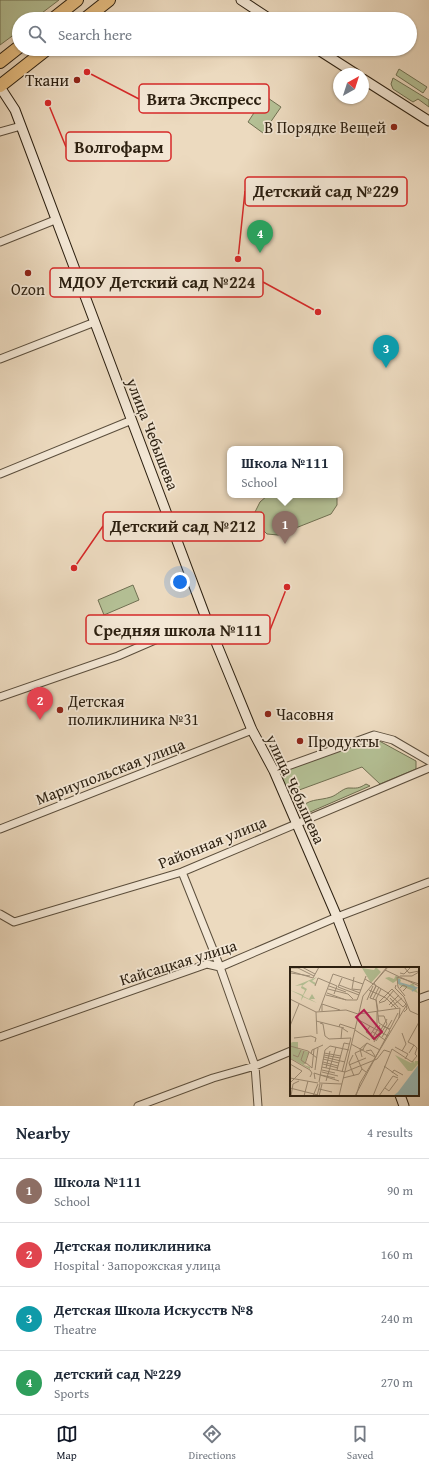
<!DOCTYPE html>
<meta charset="utf-8">
<style>
:root{--surface:#fff;--page:#f6f6f7;--text:#1f2937;--muted:#747a83;--line:#e0e1e3;--accent:#111827}
body{margin:0;font-family:"Gentium Book Plus",serif;background:var(--page);color:var(--text)}
.compass{position:absolute;left:333px;top:68px;width:36px;height:36px;border-radius:50%;background:var(--surface);box-shadow:0 1px 3px #0004;rotate:39deg}
.you{position:absolute;left:180px;top:582px;width:14px;height:14px;margin:-10px;border:3px solid #fff;border-radius:50%;background:#1a73e8;box-shadow:0 0 0 6px #1a73e833}
.badge{display:grid;place-items:center;width:26px;height:26px;border-radius:50%;background:var(--accent);color:#fff;font-size:13px;font-weight:700}
.pin{position:absolute;translate:-50% -33px;filter:drop-shadow(0 1px 2px #0008)}
.pin::after{content:'';position:absolute;top:21px;width:14px;height:12px;background:inherit;clip-path:polygon(0 0,100% 0,50% 100%)}
.popup{position:absolute;left:227px;top:446px;width:116px;height:52px;box-sizing:border-box;display:grid;place-content:center;border-radius:8px;background:var(--surface);filter:drop-shadow(0 1px 3px #0005);font-size:13px;white-space:nowrap;color:var(--muted)}
.popup b{font-size:15px;color:var(--text)}
.popup::after{content:'';position:absolute;left:50%;top:100%;margin-left:-8px;border:8px solid transparent;border-top-color:var(--surface)}
.list{margin:0;padding:0;list-style:none}
h2{display:flex;justify-content:space-between;align-items:center;height:52px;margin:0;padding:0 16px;font-size:17px}
h2 small{font-size:13px;font-weight:400;color:var(--muted)}
.list li{display:grid;grid-template-columns:26px 1fr auto;gap:12px;align-items:center;box-sizing:border-box;height:64px;padding:0 16px;border-top:1px solid var(--line)}
.list b{display:block;font-size:15px;white-space:nowrap}
.list p{margin:0;font-size:13px;white-space:nowrap;color:var(--muted)}
.list em{font-size:13px;font-style:normal;color:var(--muted)}
.icon{flex:none;width:22px;height:22px;fill:none;stroke:currentColor;stroke-width:2;stroke-linecap:round;stroke-linejoin:round}
.map{position:relative;flex:none;width:429px;height:1106px;overflow:hidden}
.search{position:absolute;background:var(--surface);box-shadow:0 1px 3px #0004;left:12px;right:12px;top:12px;height:44px;display:flex;align-items:center;gap:10px;box-sizing:border-box;padding:0 14px;border-radius:22px;color:var(--muted);font-size:15px}
.sheet{height:308px;background:var(--surface)}
nav{display:flex;justify-content:space-around;align-items:center;box-sizing:border-box;height:56px;border-top:1px solid var(--line);background:var(--surface);font-size:11px;color:var(--muted)}
nav a{display:grid;justify-items:center;gap:2px}
nav .on{color:var(--accent)}
.map>svg:first-child{display:block}
.green{fill:#b4c095;stroke:#707052}
.lines{fill:none;stroke-linecap:round;stroke-linejoin:round}
.street-casing{stroke:#5b4e3c;stroke-width:9}
.secondary-casing{stroke:#2b1f10;stroke-width:11}
.highway-casing{stroke:#2b1f10;stroke-width:14}
.street{stroke:#f3e7d5;stroke-width:7}
.secondary{stroke:#f3e7d5;stroke-width:9}
.highway{stroke:#e6bd80;stroke-width:12}
.poi-dot{fill:#8f2418;stroke:#f3e7d5;stroke-width:1.5}
.labels{text-anchor:middle;stroke-width:3.5;stroke-linejoin:round;paint-order:stroke}
.poi-label{font-size:16px;fill:#2b1f10;stroke:#f3e7d5;text-anchor:start}
.street-label{font-size:16px;fill:#2b1f10;stroke:#f3e7d5}
.inset-river{fill:none;stroke:#99bab7;stroke-width:2}
.inset-road{fill:none;stroke:#9f8f79;stroke-width:1}
.view{fill:#c2185b;fill-opacity:0.15;stroke:#c2185b;stroke-width:2}
.inset-edge{fill:none;stroke:#2b1f10;stroke-width:2}
.leader{fill:none;stroke:#d62828;stroke-width:1.5}
.callout-dot{fill:#d62828;stroke:#f3e7d5;stroke-width:1.5}
.callout{fill:#f3e7d5;stroke:#d62828;stroke-width:1.5}
.callout-label{font-size:17px;text-anchor:middle;font-weight:bold;fill:#2b1f10}
</style>
<div class="map">
<svg width="429" height="1106" viewBox="0 0 429 1106">
<rect width="100%" height="100%" fill="#ecdabf"/>
<filter id="stains"><feTurbulence type="fractalNoise" baseFrequency=".005" numOctaves="4"/><feColorMatrix values="0 0 0 0 .2 0 0 0 0 .09 0 0 0 0 .02 0 0 0 .5 -.17"/></filter>
<radialGradient id="worn" r=".72"><stop offset=".6" stop-color="#630" stop-opacity="0"/><stop offset="1" stop-color="#630" stop-opacity=".3"/></radialGradient>
<!-- green -->
<path class="green" d="M 0,0 L 59,0 L 34,19 L 19,19 L 19,31 L 0,45 Z
M 399,69 L 427,87 L 423,93 L 396,75 Z
M 393,78 L 429,100 L 429,107 L 418,99 L 413,102 L 393,89 L 391,84 Z
M 265,96 L 281,107 L 263,133 L 248,122 Z
M 268,495 L 337,495 L 337,505 L 331,514 L 278,535 L 267,534 L 259,526 L 254,514 L 260,502 Z
M 133,585 L 139,600 L 104,615 L 98,600 Z
M 372,737 L 416,761 L 416,769 L 380,784 L 362,767 L 291,793 L 274,771 L 280,773 Z
M 366,784 L 370,786 L 301,816 L 300,810 C 307,798 319,801 331,797 C 337,795 342,789 348,788 C 357,788 358,789 366,784 Z"/>
<g class="lines">
<defs>
<path id="street" d="M 0,132 L 21,126
M 0,242 L 55,220
M 0,359 L 95,322
M 0,474 L 132,420
M 0,697 L 118,656 L 206,618
M 274,771 L 374,735 L 393,740 L 429,761
M 0,829 L 252,730
M 182,872 L 220,967 L 255,1066 L 258,1106
M 0,914 L 14,922 L 182,872 L 429,768
M 418,999 L 429,995
M 0,1037 L 207,964 L 220,967 L 337,917 L 429,882
M 138,1106 L 213,1078 L 255,1066 L 291,1051"/>
<path id="secondary" d="M 241,0 L 270,19
M 317,49 L 356,74
M 363,79 L 429,121
M 0,87 L 15,110 L 206,618 L 252,730 L 274,771 L 337,917 L 357,968
M 400,1095 L 404,1106"/>
<path id="highway" d="M 53,19 L 77,0
M 85,19 L 109,0
M 0,62 L 19,47
M 0,86 L 47,49"/>
</defs>
<!-- street casing -->
<use href="#street" class="street-casing"/>
<!-- secondary casing -->
<use href="#secondary" class="secondary-casing"/>
<!-- highway casing -->
<use href="#highway" class="highway-casing"/>
<!-- street -->
<use href="#street" class="street"/>
<!-- secondary -->
<use href="#secondary" class="secondary"/>
<!-- highway -->
<use href="#highway" class="highway"/>
</g>
<!-- markers -->
<g class="poi-dot">
<circle cx="77" cy="80" r="4"/>
<circle cx="394" cy="127" r="4"/>
<circle cx="28" cy="273" r="4"/>
<circle cx="60" cy="710" r="4"/>
<circle cx="268" cy="714" r="4"/>
<circle cx="300" cy="741" r="4"/>
</g>
<g class="labels">
<!-- poi labels -->
<g class="poi-label">
<text x="69" y="86" text-anchor="end">Ткани</text>
<text x="386" y="133" text-anchor="end">В Порядке Вещей</text>
<text x="28" y="295" text-anchor="middle">Ozon</text>
<text x="68" y="707">Детская<tspan x="68" dy="18">поликлиника №31</tspan></text>
<text x="276" y="720">Часовня</text>
<text x="308" y="747">Продукты</text>
</g>
<!-- street labels -->
<g class="street-label">
<text transform="translate(153 434) rotate(69)" y="6">улица Чебышева</text>
<text transform="translate(110 771) rotate(-21)" y="6">Мариупольская улица</text>
<text transform="translate(296 789) rotate(65)" y="6">улица Чебышева</text>
<text transform="translate(212 842) rotate(-22)" y="6">Районная улица</text>
<text transform="translate(178 962) rotate(-17)" y="6">Кайсацкая улица</text>
</g>
</g>
<!-- overview -->
<g transform="translate(290 967)">
<rect width="129" height="129" fill="#ecdabf"/>
<path d="M 86,0 L 91,5 L 81,16 L 72,1 L 84,3 ZM 106,8 L 111,13 L 110,16 L 118,19 L 123,16 L 128,26 L 109,18 L 109,12 L 103,16 L 95,11 L 99,10 L 104,12 ZM 27,10 L 22,14 L 26,16 L 25,18 L 19,14 L 12,19 L 17,22 L 13,29 L 19,32 L 22,27 L 25,32 L 20,32 L 27,36 L 13,30 L 11,34 L 12,29 L 0,23 L 13,28 L 15,23 L 11,21 L 12,18 L 5,19 ZM 3,75 L 8,75 L 8,82 L 19,85 L 14,98 L 20,100 L 20,102 L 0,91 L 0,76 ZM 105,88 L 121,96 L 124,94 L 124,97 L 125,94 L 128,94 L 128,97 L 122,104 L 118,104 Z" fill="#b4c095"/>
<path d="M 129,97 L 129,129 L 103,129 L 108,125 Z" fill="#99bab7"/>
<path class="inset-river" d="M 109,12 L 109,16 L 126,21 L 122,24"/>
<path class="inset-road" d="M 12,0 L 25,7M 114,0 L 119,6 L 129,4M 0,1 L 8,1 L 24,9M 95,3 L 129,19M 0,4 L 23,11 L 29,0M 1,6 L 20,9M 110,6 L 114,7 L 121,0M 110,9 L 122,9 L 129,5M 64,10 L 62,22 L 71,23M 52,11 L 48,20 L 69,28M 75,12 L 98,26 L 113,40 L 116,37M 49,18 L 70,26M 106,18 L 105,21 L 114,30 L 120,44 L 129,48M 25,19 L 28,11 L 47,19 L 44,27M 39,19 L 56,25M 110,21 L 113,18 L 117,20 L 113,24M 38,22 L 58,27 L 63,32M 79,23 L 96,31 L 106,41M 37,26 L 56,33M 36,28 L 57,33 L 67,33 L 76,9M 115,29 L 108,20 L 107,10 L 129,17M 80,31 L 86,19M 100,31 L 108,40M 0,32 L 26,45 L 56,43 L 68,47 L 110,41 L 109,51M 83,32 L 89,20M 77,33 L 83,19M 89,35 L 102,22 L 116,37 L 117,42 L 114,45M 89,36 L 95,34 L 104,23M 99,38 L 109,28M 101,40 L 112,31M 29,44 L 43,7 L 73,17M 32,44 L 32,37 L 50,43M 87,44 L 87,58M 88,44 L 86,32 L 91,22M 26,45 L 27,67M 88,49 L 94,49 L 97,57M 67,52 L 98,69M 26,54 L 54,61M 30,56 L 33,57 L 35,69 L 39,72 L 61,71 L 52,105M 0,59 L 9,37M 80,59 L 76,65 L 80,68 L 87,58M 93,59 L 100,62 L 108,46M 49,60 L 50,57 L 65,62M 65,63 L 80,73M 83,65 L 95,73M 112,66 L 116,77 L 112,84M 92,70 L 102,53M 4,71 L 21,69 L 26,71 L 25,75M 51,72 L 52,61 L 58,65M 82,72 L 90,58M 86,74 L 97,57M 84,75 L 97,52M 61,77 L 85,90M 0,79 L 18,84 L 27,91M 105,80 L 118,87 L 115,92M 73,82 L 77,76 L 90,83M 74,82 L 65,86 L 72,102 L 76,105M 35,83 L 40,79 L 59,83M 14,84 L 11,93 L 15,96M 76,84 L 81,83 L 85,89M 34,86 L 51,89M 119,86 L 124,78 L 118,75 L 129,55M 21,87 L 22,83 L 33,78M 3,88 L 8,90 L 11,83M 34,88 L 50,91M 63,88 L 59,96 L 64,109M 34,90 L 55,95M 72,90 L 70,82 L 77,76M 1,92 L 20,103 L 22,106 L 20,110M 33,92 L 49,96M 15,95 L 22,101 L 24,82M 33,95 L 48,99M 15,97 L 19,85M 33,97 L 48,101M 59,98 L 76,91M 94,99 L 108,109M 32,100 L 55,105 L 87,92 L 94,83 L 100,85M 36,101 L 40,84M 25,103 L 28,81M 32,103 L 45,106M 47,103 L 54,76 L 59,77M 32,105 L 48,109M 102,106 L 104,103 L 113,108M 31,108 L 45,111M 0,111 L 28,116M 53,111 L 69,107 L 72,102M 25,112 L 24,106 L 49,114M 36,114 L 46,80M 29,115 L 35,83M 0,116 L 12,104 L 0,97M 29,116 L 52,117M 0,121 L 28,128M 95,121 L 99,124 L 108,112M 29,122 L 42,125M 1,129 L 3,117 L 9,114M 14,129 L 18,114M 23,129 L 28,117M 27,129 L 30,117M 29,129 L 32,117M 49,129 L 73,29 L 97,0M 65,129 L 100,63 L 89,56 L 86,33 L 80,31 L 86,19 L 84,16 L 98,0M 66,129 L 70,116 L 116,39M 83,129 L 102,82 L 122,95 L 127,89 L 125,87 L 127,81 L 124,78M 89,129 L 103,109 L 108,111"/>
<path class="view" d="M 74,43 L 92,65 L 84,72 L 66,50 Z"/>
<rect width="129" height="129" class="inset-edge"/>
</g>
<!-- callouts -->
<path class="leader" d="M87 72L139 99M48 103L66 147M238 259L245 191M318 312L263 282M74 568L103 526M287 587L270 630"/>
<g class="callout-dot">
<circle cx="87" cy="72" r="4"/>
<circle cx="48" cy="103" r="4"/>
<circle cx="238" cy="259" r="4"/>
<circle cx="318" cy="312" r="4"/>
<circle cx="74" cy="568" r="4"/>
<circle cx="287" cy="587" r="4"/>
</g>
<g class="callout">
<rect x="139" y="84" width="130" height="29" rx="4"/>
<rect x="66" y="132" width="105" height="29" rx="4"/>
<rect x="245" y="177" width="162" height="29" rx="4"/>
<rect x="50" y="268" width="213" height="29" rx="4"/>
<rect x="103" y="512" width="161" height="29" rx="4"/>
<rect x="86" y="615" width="184" height="29" rx="4"/>
</g>
<g class="callout-label">
<text x="204" y="105">Вита Экспресс</text>
<text x="119" y="153">Волгофарм</text>
<text x="326" y="197">Детский сад №229</text>
<text x="157" y="288">МДОУ Детский сад №224</text>
<text x="183" y="532">Детский сад №212</text>
<text x="178" y="636">Средняя школа №111</text>
</g>
<rect width="100%" height="100%" filter="url(#stains)"/>
<rect width="100%" height="100%" fill="url(#worn)"/>
</svg>
<svg class="compass" viewBox="-18 -18 36 36"><path d="M0-13l5 13h-10z" fill="#e53935"/><path d="M0 13l5-13h-10z" fill="#747a83"/></svg>
<div class="you"></div>
<div class="pin badge" style="left:285px;top:544px;background:#8d6e63">1</div>
<div class="popup"><b>Школа №111</b>School</div>
<div class="pin badge" style="left:40px;top:720px;background:#e0444e">2</div>
<div class="pin badge" style="left:386px;top:368px;background:#0f9aa8">3</div>
<div class="pin badge" style="left:260px;top:253px;background:#2e9e5b">4</div>
<div class="search"><svg class="icon" aria-label="search" viewBox="0 0 24 24"><circle cx="10" cy="10" r="6"/><path d="M15 15l6 6"/></svg>Search here</div>
</div>
<section class="sheet">
<h2>Nearby<small>4 results</small></h2>
<ul class="list">
<li><span class="badge" style="background:#8d6e63">1</span><div><b>Школа №111</b><p>School</p></div><em>90 m</em></li>
<li><span class="badge" style="background:#e0444e">2</span><div><b>Детская поликлиника</b><p>Hospital · Запорожская улица</p></div><em>160 m</em></li>
<li><span class="badge" style="background:#0f9aa8">3</span><div><b>Детская Школа Искусств №8</b><p>Theatre</p></div><em>240 m</em></li>
<li><span class="badge" style="background:#2e9e5b">4</span><div><b>детский сад №229</b><p>Sports</p></div><em>270 m</em></li>
</ul>
</section>
<nav>
<a class="on"><svg class="icon" aria-label="map" viewBox="0 0 24 24"><path d="M3 6l6-2 6 2 6-2v14l-6 2-6-2-6 2zM9 4v14M15 6v14"/></svg>Map</a>
<a><svg class="icon" aria-label="directions" viewBox="0 0 24 24"><path d="M12 3l9 9-9 9-9-9zM9 14v-3h6M13 9l2 2-2 2"/></svg>Directions</a>
<a><svg class="icon" aria-label="saved" viewBox="0 0 24 24"><path d="M7 4h10v16l-5-4-5 4z"/></svg>Saved</a>
</nav>
